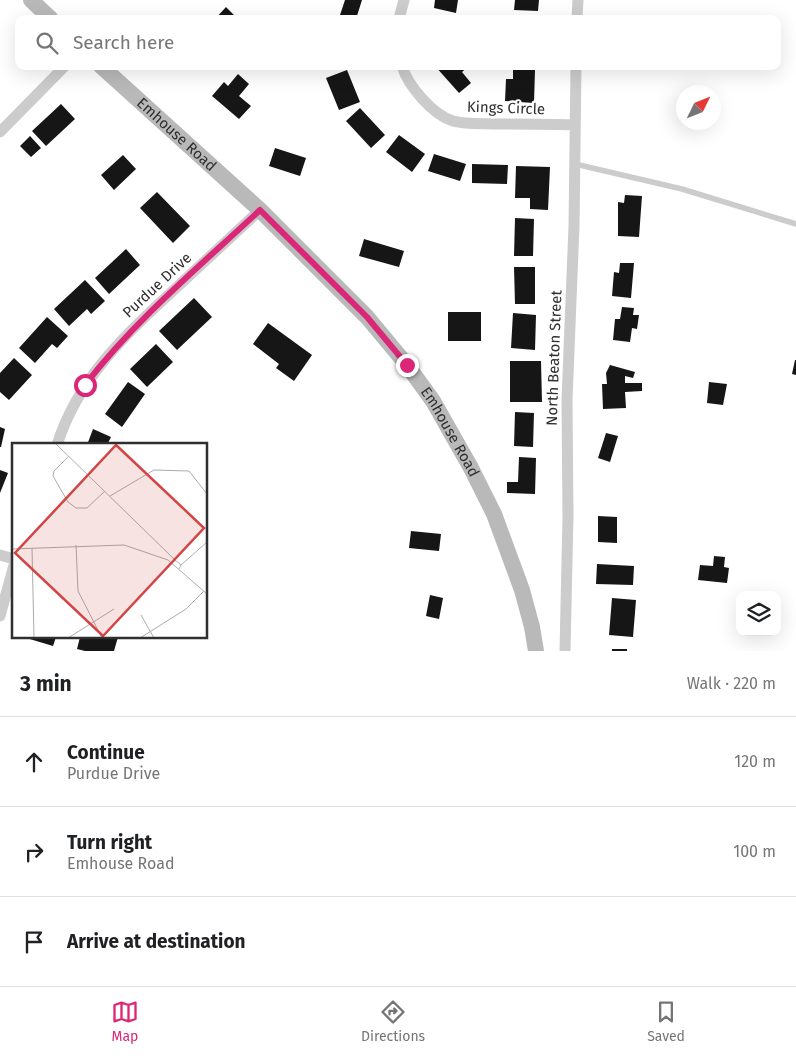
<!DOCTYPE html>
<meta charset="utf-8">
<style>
:root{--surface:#fff;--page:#f2f2f2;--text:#202124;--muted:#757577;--line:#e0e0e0;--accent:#db2777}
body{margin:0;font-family:"Fira Sans",sans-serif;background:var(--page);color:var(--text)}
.controls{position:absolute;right:15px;bottom:15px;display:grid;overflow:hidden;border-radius:10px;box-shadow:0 5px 20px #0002}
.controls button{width:45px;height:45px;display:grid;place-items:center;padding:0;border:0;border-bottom:1px solid var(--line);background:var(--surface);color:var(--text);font:25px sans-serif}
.compass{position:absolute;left:676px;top:85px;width:45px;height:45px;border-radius:50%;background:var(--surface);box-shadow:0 5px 20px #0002;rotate:47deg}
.stop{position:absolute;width:15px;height:15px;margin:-11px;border:4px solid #db2777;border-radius:50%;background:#fff}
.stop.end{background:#db2777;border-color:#fff;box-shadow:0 1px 5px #0008}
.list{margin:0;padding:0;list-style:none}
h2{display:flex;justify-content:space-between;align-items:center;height:65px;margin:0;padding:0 20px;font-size:21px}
h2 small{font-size:16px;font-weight:400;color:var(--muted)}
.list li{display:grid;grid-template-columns:32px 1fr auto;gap:15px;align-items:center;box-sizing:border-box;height:90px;padding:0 20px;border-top:1px solid var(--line)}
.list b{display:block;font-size:19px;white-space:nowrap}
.list p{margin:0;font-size:16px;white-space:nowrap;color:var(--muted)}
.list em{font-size:16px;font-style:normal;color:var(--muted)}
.icon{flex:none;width:28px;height:28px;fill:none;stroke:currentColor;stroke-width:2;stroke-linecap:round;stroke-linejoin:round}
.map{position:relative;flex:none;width:796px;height:651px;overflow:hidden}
.search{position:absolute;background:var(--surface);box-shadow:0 5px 20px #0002;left:15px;right:15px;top:15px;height:55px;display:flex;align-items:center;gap:12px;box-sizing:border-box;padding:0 18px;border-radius:10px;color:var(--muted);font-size:19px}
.sheet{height:335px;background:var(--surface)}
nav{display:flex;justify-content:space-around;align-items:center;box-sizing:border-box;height:70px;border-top:1px solid var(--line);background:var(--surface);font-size:14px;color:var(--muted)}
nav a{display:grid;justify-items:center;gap:2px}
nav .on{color:var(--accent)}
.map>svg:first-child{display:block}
.building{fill:#161616}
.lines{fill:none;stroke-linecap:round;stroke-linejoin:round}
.service{stroke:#ccc;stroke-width:5.5}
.minor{stroke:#ccc;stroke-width:11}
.secondary{stroke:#b9b9b9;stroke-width:16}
.route{stroke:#db2777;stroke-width:6}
.labels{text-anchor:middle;stroke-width:5;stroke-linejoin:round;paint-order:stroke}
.street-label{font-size:15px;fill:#2f2f2f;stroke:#fff}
.inset-road{fill:none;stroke:#acacac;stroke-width:1}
.view{fill:#d34445;fill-opacity:0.15;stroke:#d34445;stroke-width:2.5}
.inset-edge{fill:none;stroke:#2f2f2f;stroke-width:2.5}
</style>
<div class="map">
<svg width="796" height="651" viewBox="0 0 796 651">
<rect width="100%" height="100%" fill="#fff"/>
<!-- building -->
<path class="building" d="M 345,0 L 362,0 L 356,19 L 350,19 L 340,15 Z
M 435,0 L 458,0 L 456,13 L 434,8 Z
M 515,0 L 539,0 L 538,11 L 514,10 Z
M 226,7 L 238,19 L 215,19 Z
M 435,66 L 469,66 L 462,72 L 471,83 L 459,93 Z
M 513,69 L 535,70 L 534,103 L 505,101 L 506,79 L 513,79 Z
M 347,70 L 360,102 L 339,110 L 326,78 Z
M 238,74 L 249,84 L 239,96 L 251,106 L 239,119 L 212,96 L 224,82 L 228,86 Z
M 61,104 L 75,119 L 46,146 L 32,131 Z
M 360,108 L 385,135 L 371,148 L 346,121 Z
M 399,135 L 425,154 L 412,172 L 386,152 Z
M 30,136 L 41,148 L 31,157 L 20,146 Z
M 275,148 L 306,158 L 300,176 L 269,166 Z
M 434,154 L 466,164 L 460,181 L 428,171 Z
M 123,155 L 136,169 L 114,190 L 101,175 Z
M 472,164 L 508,165 L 507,184 L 472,183 Z
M 516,166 L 550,167 L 548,210 L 530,209 L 530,198 L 515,198 Z
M 157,192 L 190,226 L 173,243 L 140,208 Z
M 625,195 L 642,196 L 639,237 L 618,236 L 618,202 L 624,203 Z
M 515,218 L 534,219 L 533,256 L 514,256 Z
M 364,239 L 404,251 L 399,267 L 359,256 Z
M 126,249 L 140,265 L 109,294 L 95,278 Z
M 620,263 L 634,263 L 631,298 L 612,296 L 614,272 L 619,273 Z
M 514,267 L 535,267 L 535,304 L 515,304 Z
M 85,280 L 105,301 L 91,314 L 87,309 L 69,326 L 54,309 Z
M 194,298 L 212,317 L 177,350 L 159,331 Z
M 622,307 L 634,308 L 633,315 L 639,315 L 637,329 L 632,328 L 630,342 L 613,340 L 615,319 L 620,319 Z
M 448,312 L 481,312 L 481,341 L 448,341 Z
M 513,313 L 536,315 L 535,350 L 511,348 Z
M 47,317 L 68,336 L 57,348 L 52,344 L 35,363 L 19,348 Z
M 268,323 L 312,355 L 294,381 L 276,368 L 279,364 L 253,344 Z
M 156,344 L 173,362 L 147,387 L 130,369 Z
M 14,358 L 32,375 L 9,400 L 0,392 L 0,373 Z
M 795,360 L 796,360 L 796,375 L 792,374 Z
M 510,361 L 541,361 L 542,402 L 510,402 Z
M 610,365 L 635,372 L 633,378 L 625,376 L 625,383 L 642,383 L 642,391 L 625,392 L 626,408 L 603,409 L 602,384 L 607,384 L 606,373 Z
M 128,382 L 145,394 L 122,427 L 105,414 Z
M 709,382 L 727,384 L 723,405 L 707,403 Z
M 515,412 L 534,413 L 533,447 L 514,446 Z
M 0,427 L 5,429 L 1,447 L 0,447 Z
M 93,429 L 111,437 L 107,445 L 87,445 Z
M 606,433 L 618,436 L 610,462 L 598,458 Z
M 519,457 L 536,458 L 535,494 L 507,493 L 507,482 L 518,482 Z
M 0,470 L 8,473 L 0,493 Z
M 598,516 L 617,517 L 617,543 L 598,542 Z
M 411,531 L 441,534 L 439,551 L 409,548 Z
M 714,556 L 725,557 L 724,567 L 729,568 L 727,583 L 698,580 L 700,565 L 713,566 Z
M 597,564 L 634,566 L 633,585 L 596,584 Z
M 430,595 L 443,598 L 439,619 L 426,616 Z
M 612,598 L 636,600 L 633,637 L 609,635 Z
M 23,637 L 56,637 L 53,646 Z
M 80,637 L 118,637 L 114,651 L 85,651 L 77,649 Z
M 612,649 L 627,649 L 627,651 L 612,651 Z"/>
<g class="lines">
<!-- service -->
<path class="service" d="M 575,164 L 682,189 L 796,224"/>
<!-- minor -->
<path class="minor" d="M 399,19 L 404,0
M 577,19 L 578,0
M 402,66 C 408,86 433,115 453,121 C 467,125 484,123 499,124 C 524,124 550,124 575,125
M 0,132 L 65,66
M 57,445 C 78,378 126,334 176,288 C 204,262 232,236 260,210
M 0,555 L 14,559
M 0,616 L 14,565
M 565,651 L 568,516 L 567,400 L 574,226 L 576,66"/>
<!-- secondary -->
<g class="secondary">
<path d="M 31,0 L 51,19"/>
<path id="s1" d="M 101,66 L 260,210 L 367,317 L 407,365 L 433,401 L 471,468 L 494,514 L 522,590 L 532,627 L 536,651"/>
</g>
</g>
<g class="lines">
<!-- route -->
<path class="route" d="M 85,385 C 136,319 200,266 260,210 L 367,317 L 407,365"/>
</g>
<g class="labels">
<!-- street labels -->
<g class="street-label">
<text transform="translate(506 108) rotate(2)" y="5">Kings Circle</text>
<text dy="5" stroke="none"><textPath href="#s1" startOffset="102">Emhouse Road</textPath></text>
<text transform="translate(157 285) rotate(-43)" y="5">Purdue Drive</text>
<text transform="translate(554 358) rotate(-88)" y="5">North Beaton Street</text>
<text dy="5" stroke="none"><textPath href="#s1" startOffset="508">Emhouse Road</textPath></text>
</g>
</g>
<!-- overview -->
<g transform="translate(12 443)">
<rect width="195" height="195" fill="#fff"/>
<path class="inset-road" d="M 43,0 L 163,117 L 169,122 L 167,126M 57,13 L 42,28 L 41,33 L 56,59 L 64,65 L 75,65 L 93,48M 98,53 L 142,27 L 177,28 L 195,51M 64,102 L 66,148 L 90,195M 20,105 L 22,195M 0,106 L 112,102 L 156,117 L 195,151M 169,122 L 195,99M 129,172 L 142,195M 56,195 L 102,166M 128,195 L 174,166 L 192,148"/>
<path class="view" d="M 104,2 L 192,85 L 91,193 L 3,110 Z"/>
<rect width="195" height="195" class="inset-edge"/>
</g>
</svg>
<div class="controls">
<button><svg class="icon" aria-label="layers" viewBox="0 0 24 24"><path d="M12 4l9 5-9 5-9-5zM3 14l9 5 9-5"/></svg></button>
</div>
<svg class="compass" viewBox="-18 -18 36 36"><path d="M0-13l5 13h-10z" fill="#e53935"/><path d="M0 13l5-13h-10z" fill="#757577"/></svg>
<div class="stop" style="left:85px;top:385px"></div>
<div class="stop end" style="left:407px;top:365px"></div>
<div class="search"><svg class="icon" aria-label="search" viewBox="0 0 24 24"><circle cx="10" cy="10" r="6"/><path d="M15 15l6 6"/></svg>Search here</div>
</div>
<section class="sheet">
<h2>3 min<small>Walk · 220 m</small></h2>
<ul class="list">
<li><svg class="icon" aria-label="ahead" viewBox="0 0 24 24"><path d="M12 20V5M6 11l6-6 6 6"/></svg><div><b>Continue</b><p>Purdue Drive</p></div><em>120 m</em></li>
<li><svg class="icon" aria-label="right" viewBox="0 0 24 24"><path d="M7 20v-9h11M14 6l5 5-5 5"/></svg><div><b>Turn right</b><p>Emhouse Road</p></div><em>100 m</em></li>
<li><svg class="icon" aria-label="arrive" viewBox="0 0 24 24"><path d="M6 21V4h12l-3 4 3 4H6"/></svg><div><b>Arrive at destination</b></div></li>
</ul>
</section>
<nav>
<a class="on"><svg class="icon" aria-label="map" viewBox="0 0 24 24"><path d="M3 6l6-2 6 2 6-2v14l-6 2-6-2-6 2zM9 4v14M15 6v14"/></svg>Map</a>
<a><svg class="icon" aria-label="directions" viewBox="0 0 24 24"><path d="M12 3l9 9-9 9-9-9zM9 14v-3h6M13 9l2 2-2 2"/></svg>Directions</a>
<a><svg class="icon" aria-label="saved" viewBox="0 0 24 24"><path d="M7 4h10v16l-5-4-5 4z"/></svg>Saved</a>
</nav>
